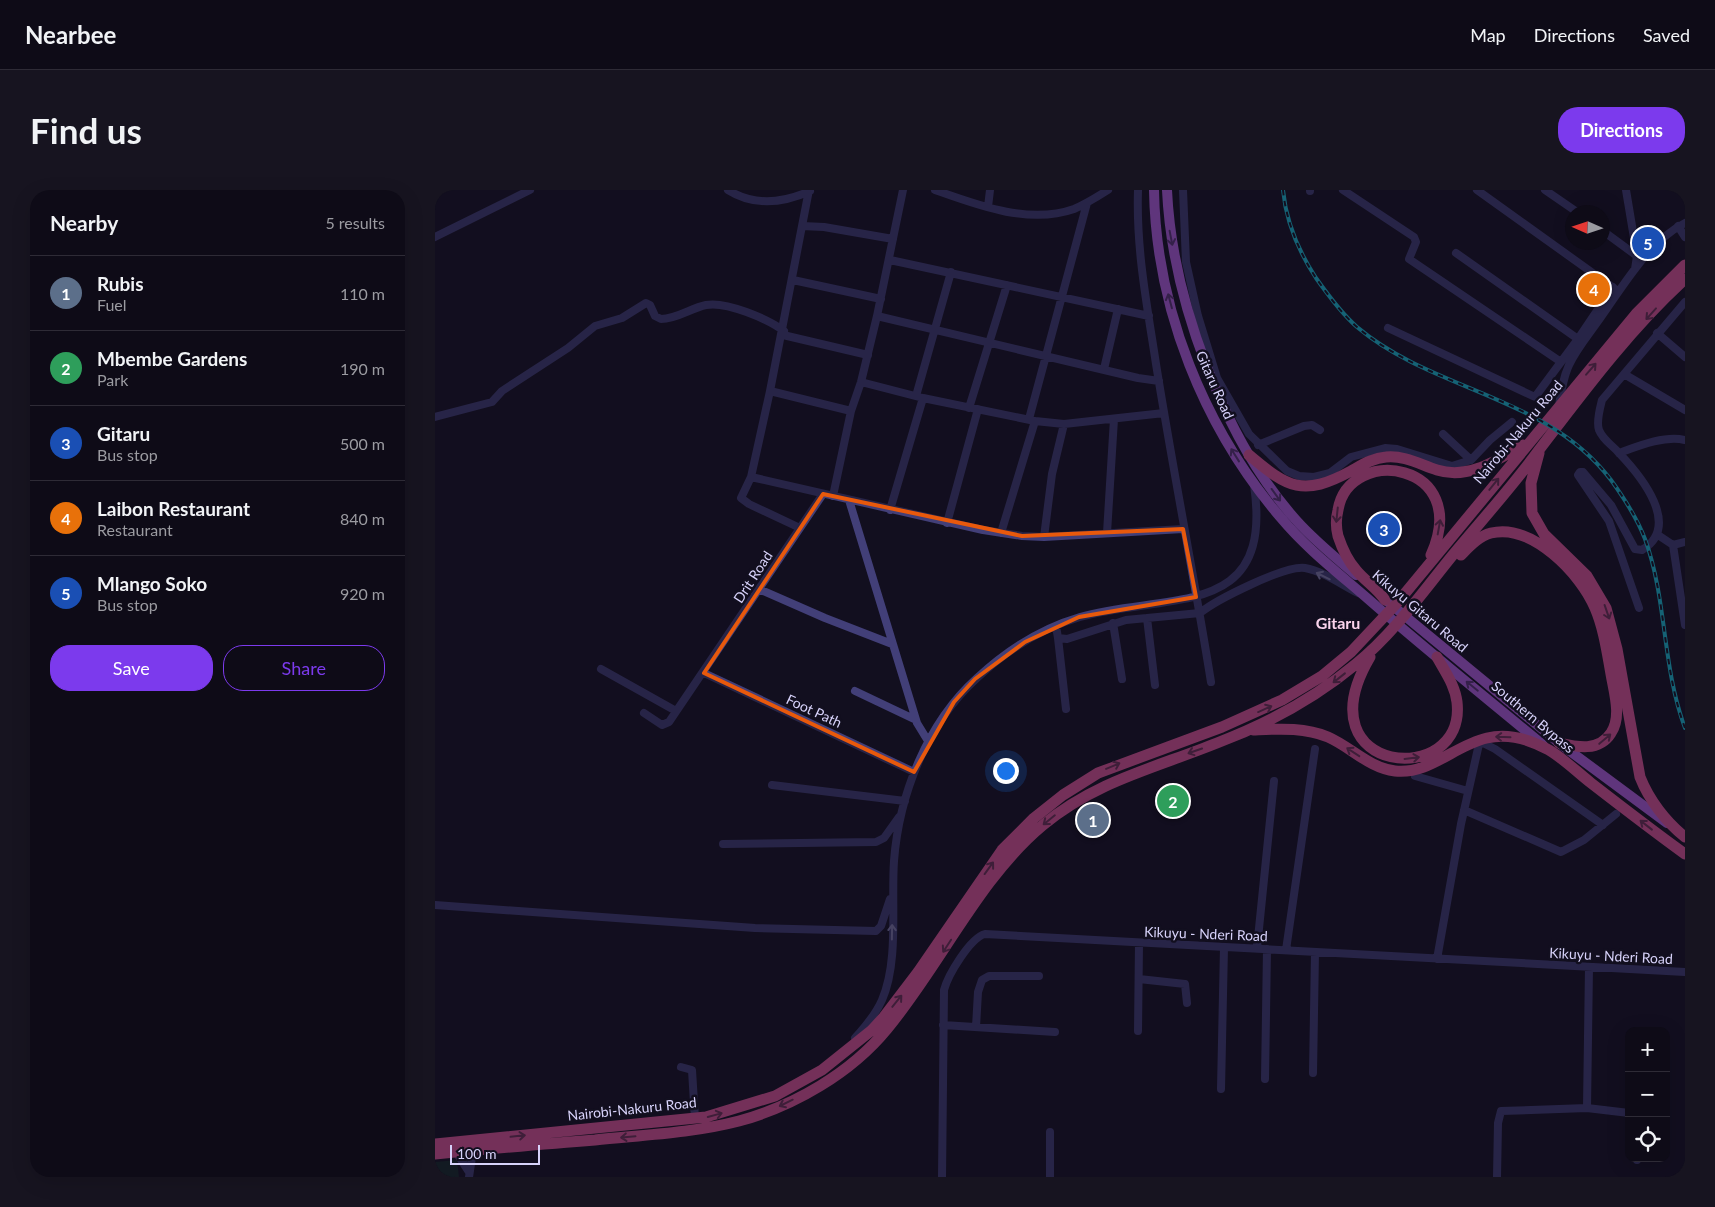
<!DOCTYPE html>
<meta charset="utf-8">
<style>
:root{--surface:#0e0b17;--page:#171420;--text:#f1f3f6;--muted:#9b9ba1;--line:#2e2b36;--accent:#7c3aed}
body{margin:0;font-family:Lato,sans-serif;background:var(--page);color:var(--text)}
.controls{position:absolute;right:15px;bottom:15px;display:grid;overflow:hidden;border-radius:10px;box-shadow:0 5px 20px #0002}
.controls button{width:45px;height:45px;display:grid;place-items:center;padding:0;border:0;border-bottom:1px solid var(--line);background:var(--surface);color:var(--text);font:25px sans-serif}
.compass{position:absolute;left:1130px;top:15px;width:45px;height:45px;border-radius:50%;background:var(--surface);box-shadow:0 5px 20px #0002;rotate:273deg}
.scale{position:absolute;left:15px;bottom:12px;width:90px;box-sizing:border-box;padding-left:5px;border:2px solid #d7d2fa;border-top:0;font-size:14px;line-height:18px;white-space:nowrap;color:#d7d2fa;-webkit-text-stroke:4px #120f1f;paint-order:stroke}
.you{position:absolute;left:570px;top:580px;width:18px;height:18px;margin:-12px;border:4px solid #fff;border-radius:50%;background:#1a73e8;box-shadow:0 0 0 8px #1a73e833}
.badge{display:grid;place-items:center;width:32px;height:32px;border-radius:50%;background:var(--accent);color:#fff;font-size:16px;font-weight:700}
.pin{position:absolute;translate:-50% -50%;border:2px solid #fff;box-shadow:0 1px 5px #0006}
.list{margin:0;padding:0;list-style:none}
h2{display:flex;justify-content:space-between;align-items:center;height:65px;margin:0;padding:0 20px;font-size:21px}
h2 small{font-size:16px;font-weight:400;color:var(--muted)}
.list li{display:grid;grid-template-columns:32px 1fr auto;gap:15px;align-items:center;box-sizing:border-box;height:75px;padding:0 20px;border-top:1px solid var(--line)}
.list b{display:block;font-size:19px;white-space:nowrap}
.list p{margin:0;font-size:16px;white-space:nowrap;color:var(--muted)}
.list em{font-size:16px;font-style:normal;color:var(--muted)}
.actions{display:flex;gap:10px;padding:15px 20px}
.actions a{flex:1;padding:11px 0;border:1px solid var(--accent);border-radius:20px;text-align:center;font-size:18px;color:var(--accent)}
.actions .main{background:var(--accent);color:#fff}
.icon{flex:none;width:28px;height:28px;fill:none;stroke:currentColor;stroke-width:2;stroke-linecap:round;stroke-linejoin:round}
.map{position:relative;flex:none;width:1250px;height:987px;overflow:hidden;border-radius:20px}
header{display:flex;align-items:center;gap:30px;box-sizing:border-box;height:70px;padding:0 25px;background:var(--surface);border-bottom:1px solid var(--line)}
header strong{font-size:24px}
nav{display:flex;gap:28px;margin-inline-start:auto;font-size:18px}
.intro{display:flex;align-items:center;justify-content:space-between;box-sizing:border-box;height:120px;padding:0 30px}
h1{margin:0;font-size:35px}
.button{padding:12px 22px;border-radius:20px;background:var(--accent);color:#fff;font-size:18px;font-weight:700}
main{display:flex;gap:30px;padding:0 30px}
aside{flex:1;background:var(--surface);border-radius:20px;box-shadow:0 5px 20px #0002}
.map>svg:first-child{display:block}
.green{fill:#132827}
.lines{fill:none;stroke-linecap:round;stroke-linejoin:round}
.minor{stroke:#423f78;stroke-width:8}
.major{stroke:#bc65ed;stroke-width:10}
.highway{stroke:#ec5a9f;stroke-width:11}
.rail-casing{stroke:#19c8de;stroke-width:4}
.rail{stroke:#120f1f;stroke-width:2;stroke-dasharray:5.5;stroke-linecap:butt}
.oneway{stroke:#5e367c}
.oneway2{stroke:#743159}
.oneway3{stroke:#8581b2}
.marked{fill:none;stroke:#e8590c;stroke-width:4;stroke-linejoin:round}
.labels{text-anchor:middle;stroke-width:5;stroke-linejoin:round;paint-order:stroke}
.street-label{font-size:14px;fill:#d7d2fa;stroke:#120f1f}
.quarter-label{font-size:16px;font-weight:bold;fill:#fad4ec;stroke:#120f1f}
</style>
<header>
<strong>Nearbee</strong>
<nav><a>Map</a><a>Directions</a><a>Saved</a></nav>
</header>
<div class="intro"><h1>Find us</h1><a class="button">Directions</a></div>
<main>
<aside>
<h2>Nearby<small>5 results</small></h2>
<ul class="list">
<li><span class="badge" style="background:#5c6f8a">1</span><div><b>Rubis</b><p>Fuel</p></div><em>110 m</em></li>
<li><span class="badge" style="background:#2e9e5b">2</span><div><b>Mbembe Gardens</b><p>Park</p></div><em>190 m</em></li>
<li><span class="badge" style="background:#1a4fb4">3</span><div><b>Gitaru</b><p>Bus stop</p></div><em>500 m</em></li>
<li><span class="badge" style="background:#e8710a">4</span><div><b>Laibon Restaurant</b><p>Restaurant</p></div><em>840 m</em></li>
<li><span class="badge" style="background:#1a4fb4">5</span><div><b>Mlango Soko</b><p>Bus stop</p></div><em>920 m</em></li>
</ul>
<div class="actions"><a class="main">Save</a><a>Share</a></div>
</aside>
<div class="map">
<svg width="1250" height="987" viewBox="0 0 1250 987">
<rect width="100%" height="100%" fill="#120f1f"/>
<!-- green -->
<path class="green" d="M 22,970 L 24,987 L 0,987 L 0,972 Z"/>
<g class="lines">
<!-- minor -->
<path class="minor" d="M 293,0 C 320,17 348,13 375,1
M 500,0 C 542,15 594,35 639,19 C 651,14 662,7 673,0
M 703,0 C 701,59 712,115 721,174 C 738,280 759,386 776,492
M 748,0 L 751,72 L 763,126 L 782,188 L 814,244 L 852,281 L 864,286 L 879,287 L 895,283 L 916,267 L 950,258 L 962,259 L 1017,276 L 1036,270 L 1055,250 L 1077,232
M 875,0 L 875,1
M 908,0 L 979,47 L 981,52 L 974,69 L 1126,172
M 1042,0 L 1180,99
M 1110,0 L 1142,22
M 1191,0 L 1202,66 L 1200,79
M 553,17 L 555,0
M 367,36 L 389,37 L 458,49
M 1243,36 L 1250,47
M 1168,41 L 1202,66
M 0,47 L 95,0
M 1021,63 L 1143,149
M 455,70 L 714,126
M 358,90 L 446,109
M 442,126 L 703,188 L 724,191
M 953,138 L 1100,207 L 1143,149 L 1178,97
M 1222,143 L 1250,167
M 348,145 L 433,165
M 669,179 L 683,119
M 1189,184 L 1250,220
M 426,192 L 488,208 L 600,231 L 629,234 L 729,223
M 335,201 L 416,221
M 481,206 L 516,82
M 1124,216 C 1126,202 1128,188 1134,175 C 1142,158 1155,143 1166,127 C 1188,96 1215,50 1250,33
M 534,218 L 572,95
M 0,227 L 57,212 L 67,201 L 133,158 L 160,136 L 187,128 L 211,113 L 215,115 L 220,126 L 226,129 C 242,129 256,118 271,115 C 291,111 333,129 349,141
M 594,229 L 652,13
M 1008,244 L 1036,270
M 823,255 L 869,236 L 877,235 L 885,240
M 1184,263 C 1203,256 1230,245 1250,250
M 316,287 L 548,340 L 587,346 L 609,347 L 748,339
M 398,306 L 416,221 L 426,192 L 442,126 L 468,0
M 414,310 L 482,533 L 493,551
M 455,320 L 488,208
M 512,333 L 543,219
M 365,338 L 314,314 L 306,308 L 316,287 L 335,201 L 374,0
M 566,343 L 600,231
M 672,343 L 679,229
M 1223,345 L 1238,355 L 1250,435
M 609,347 L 617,284 L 629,234
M 1238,355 L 1250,352
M 326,400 L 390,428 L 457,454
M 1204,418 L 1174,331 L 1143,285 L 1145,282 L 1148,282 L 1176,315 L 1200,359 L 1207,360 C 1247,336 1206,286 1184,263 C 1177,255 1168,250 1164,240 C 1161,232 1165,218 1167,210 L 1250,112
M 712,428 L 720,495
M 678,433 L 687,489
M 621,436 L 623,448 L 632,449 L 691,430 L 765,423 C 781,410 850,375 870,378 C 888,381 907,395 923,403
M 623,448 L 631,519
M 166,479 L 241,521
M 269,483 L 479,582
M 420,501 L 481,530
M 209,523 L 227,535 L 234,532 L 388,304
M 980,586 L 1033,601
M 337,595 L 470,611
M 1029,620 L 1126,662 L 1149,650 L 1181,624
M 288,654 L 441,652 L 449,648 L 464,627
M 0,715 L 320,738 L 441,741 L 446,736 L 455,709
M 822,758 L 839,591
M 851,760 L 880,559
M 1002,769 L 1026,634 L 1044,554 L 1048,553 L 1060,559 L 1168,635
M 704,789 L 750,794 L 752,813
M 508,835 L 620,842
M 541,837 L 543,802 L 547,790 L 554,786 L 604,786
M 703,841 L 704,754
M 420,848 C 430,837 441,824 447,810 C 464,771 456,714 459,671 C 464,605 492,533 542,488 C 571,461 607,438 645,427 C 733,402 839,431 819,295
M 246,877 L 257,880 L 260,929
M 878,883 L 880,762
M 830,889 L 832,759
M 786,899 L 789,757
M 1152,918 L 1154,777
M 615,942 L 615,987
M 21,962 L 34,982
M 1202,968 L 1202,970
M 34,987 L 38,961
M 507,987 L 509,800 C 513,785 535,748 550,744 L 1250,782
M 1062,987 L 1063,933 L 1066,921 L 1152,918 L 1194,923"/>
<!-- major -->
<path class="major" d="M 719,0 C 721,119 769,238 846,328 C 871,358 902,382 932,408 C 989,458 1049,506 1108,555
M 732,0 C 737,108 789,251 862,331 C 880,351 901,368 921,385
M 953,412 L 1124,553 L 1232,633"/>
<!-- highway -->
<path class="highway" d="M 1104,263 L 1096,293 L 1097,323 L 1109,344 L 1152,386 L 1171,418 L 1182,459 L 1205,587 C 1214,610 1231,632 1250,647
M 814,265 C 853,298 868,307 916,281 C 927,275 938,268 951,267 C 969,265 986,275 1002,280 C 1034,290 1062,270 1088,255
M 1026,365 C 1034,357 1044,346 1056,343 C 1097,333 1146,384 1160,418 C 1169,439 1172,462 1176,484 C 1179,502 1187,527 1176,543 C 1164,562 1142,557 1124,553
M 950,410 C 942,398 930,391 921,380 C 913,371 907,358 903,346 C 901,338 901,328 903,320 C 914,254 1038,272 996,365
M 935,467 C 865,586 1032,599 1022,512 C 1020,495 1010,482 1002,467
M 818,540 C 843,539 869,537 893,547 C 916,557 934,578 960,581 C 994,585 1020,555 1052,548 C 1073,543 1096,550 1114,560 C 1129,569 1142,582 1156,593 C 1187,617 1218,641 1250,664
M 0,954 L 271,927 L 340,906 L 387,880 L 437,840 L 448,828 L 483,782 L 567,660 L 599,628 L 628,605 L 663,583 L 787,537 L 847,510 L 887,486 L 916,462 L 962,413 L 1201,124 L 1250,75
M 0,964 C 53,959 107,954 160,950 C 208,945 258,943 304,931 C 359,916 416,883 452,839 C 506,774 544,688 608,635 C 661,591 720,578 782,553 C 832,534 880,508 921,474 C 958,444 987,403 1017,366 C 1046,331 1077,297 1104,260 C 1149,201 1195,139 1250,89"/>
<defs>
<path id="rail" d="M 848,0 C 851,31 864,62 881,88 C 893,105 906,123 922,137 C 999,202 1112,205 1176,290 C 1189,308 1202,328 1210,349 C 1232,409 1227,477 1250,538"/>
</defs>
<!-- rail casing -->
<use href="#rail" class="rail-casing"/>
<!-- rail -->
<use href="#rail" class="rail"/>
</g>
<!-- one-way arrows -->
<defs><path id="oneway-shaft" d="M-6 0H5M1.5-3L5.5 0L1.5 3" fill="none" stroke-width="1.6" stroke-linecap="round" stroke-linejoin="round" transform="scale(1.25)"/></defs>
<g class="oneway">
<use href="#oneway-shaft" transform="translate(736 48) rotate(79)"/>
<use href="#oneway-shaft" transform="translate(735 111) rotate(-105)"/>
<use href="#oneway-shaft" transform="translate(800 265) rotate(-122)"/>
<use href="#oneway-shaft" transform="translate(841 305) rotate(54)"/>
<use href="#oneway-shaft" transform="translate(1037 496) rotate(-141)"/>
</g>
<g class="oneway2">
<use href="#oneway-shaft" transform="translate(1216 124) rotate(132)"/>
<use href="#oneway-shaft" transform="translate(1156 179) rotate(-49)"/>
<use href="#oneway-shaft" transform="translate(1059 294) rotate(-51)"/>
<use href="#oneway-shaft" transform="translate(902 325) rotate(96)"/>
<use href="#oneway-shaft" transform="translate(1004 337) rotate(-80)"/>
<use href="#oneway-shaft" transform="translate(1172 422) rotate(71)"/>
<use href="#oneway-shaft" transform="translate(904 488) rotate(142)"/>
<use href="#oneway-shaft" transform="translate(830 519) rotate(-24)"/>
<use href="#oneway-shaft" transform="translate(1068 547) rotate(-178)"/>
<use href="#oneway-shaft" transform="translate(1170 549) rotate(-40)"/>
<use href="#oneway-shaft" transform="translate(760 561) rotate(161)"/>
<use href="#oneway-shaft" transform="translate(918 562) rotate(-147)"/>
<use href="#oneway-shaft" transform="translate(977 568) rotate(-7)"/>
<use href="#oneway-shaft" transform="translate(678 576) rotate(-23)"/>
<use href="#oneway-shaft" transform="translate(614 630) rotate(141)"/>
<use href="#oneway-shaft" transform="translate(1211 635) rotate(-142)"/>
<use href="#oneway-shaft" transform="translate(554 678) rotate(-54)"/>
<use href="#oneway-shaft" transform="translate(512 756) rotate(123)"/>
<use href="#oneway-shaft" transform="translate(462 811) rotate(-51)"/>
<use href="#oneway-shaft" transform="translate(351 913) rotate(154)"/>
<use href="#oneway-shaft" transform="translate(280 925) rotate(-15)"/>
<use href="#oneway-shaft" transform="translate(83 946) rotate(-6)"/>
<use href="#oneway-shaft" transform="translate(193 947) rotate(175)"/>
</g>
<g class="oneway3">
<use href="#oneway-shaft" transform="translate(888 386) rotate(-154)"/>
<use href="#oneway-shaft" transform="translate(457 742) rotate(-89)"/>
</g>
<!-- marked area -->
<path d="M0 0H1250V987H0ZM 388,304 L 587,346 L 748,339 L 761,407 L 644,427 L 590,452 L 540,489 L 519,512 L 479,582 L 269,483 Z" fill="#120f1f" fill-opacity=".55" fill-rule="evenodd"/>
<path class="marked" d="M 388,304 L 587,346 L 748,339 L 761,407 L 644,427 L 590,452 L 540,489 L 519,512 L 479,582 L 269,483 Z"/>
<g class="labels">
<!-- street labels -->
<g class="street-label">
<text transform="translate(780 195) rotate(66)" y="5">Gitaru Road</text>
<text transform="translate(1083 242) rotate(-50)" y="5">Nairobi-Nakuru Road</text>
<text transform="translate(318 387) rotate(-57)" y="5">Drit Road</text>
<text transform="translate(985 421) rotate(40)" y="5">Kikuyu Gitaru Road</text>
<text transform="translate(379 521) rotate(25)" y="5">Foot Path</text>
<text transform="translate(1098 527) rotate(40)" y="5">Southern Bypass</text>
<text transform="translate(771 744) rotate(2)" y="5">Kikuyu - Nderi Road</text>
<text transform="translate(1176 766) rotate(3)" y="5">Kikuyu - Nderi Road</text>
<text transform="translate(197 919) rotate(-6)" y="5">Nairobi-Nakuru Road</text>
</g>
<!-- quarter labels -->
<g class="quarter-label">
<text x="903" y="439">Gitaru</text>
</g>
</g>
</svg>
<div class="controls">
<button>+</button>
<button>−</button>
<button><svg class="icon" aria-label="locate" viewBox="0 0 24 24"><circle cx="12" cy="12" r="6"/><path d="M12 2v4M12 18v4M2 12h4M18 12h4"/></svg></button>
</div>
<svg class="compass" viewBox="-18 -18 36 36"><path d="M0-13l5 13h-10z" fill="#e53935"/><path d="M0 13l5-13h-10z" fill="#9b9ba1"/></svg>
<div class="scale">100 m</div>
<div class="you"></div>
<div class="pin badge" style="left:658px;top:630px;background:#5c6f8a">1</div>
<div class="pin badge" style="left:738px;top:611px;background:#2e9e5b">2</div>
<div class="pin badge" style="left:949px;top:339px;background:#1a4fb4">3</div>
<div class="pin badge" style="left:1159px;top:99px;background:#e8710a">4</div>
<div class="pin badge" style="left:1213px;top:53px;background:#1a4fb4">5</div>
</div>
</main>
